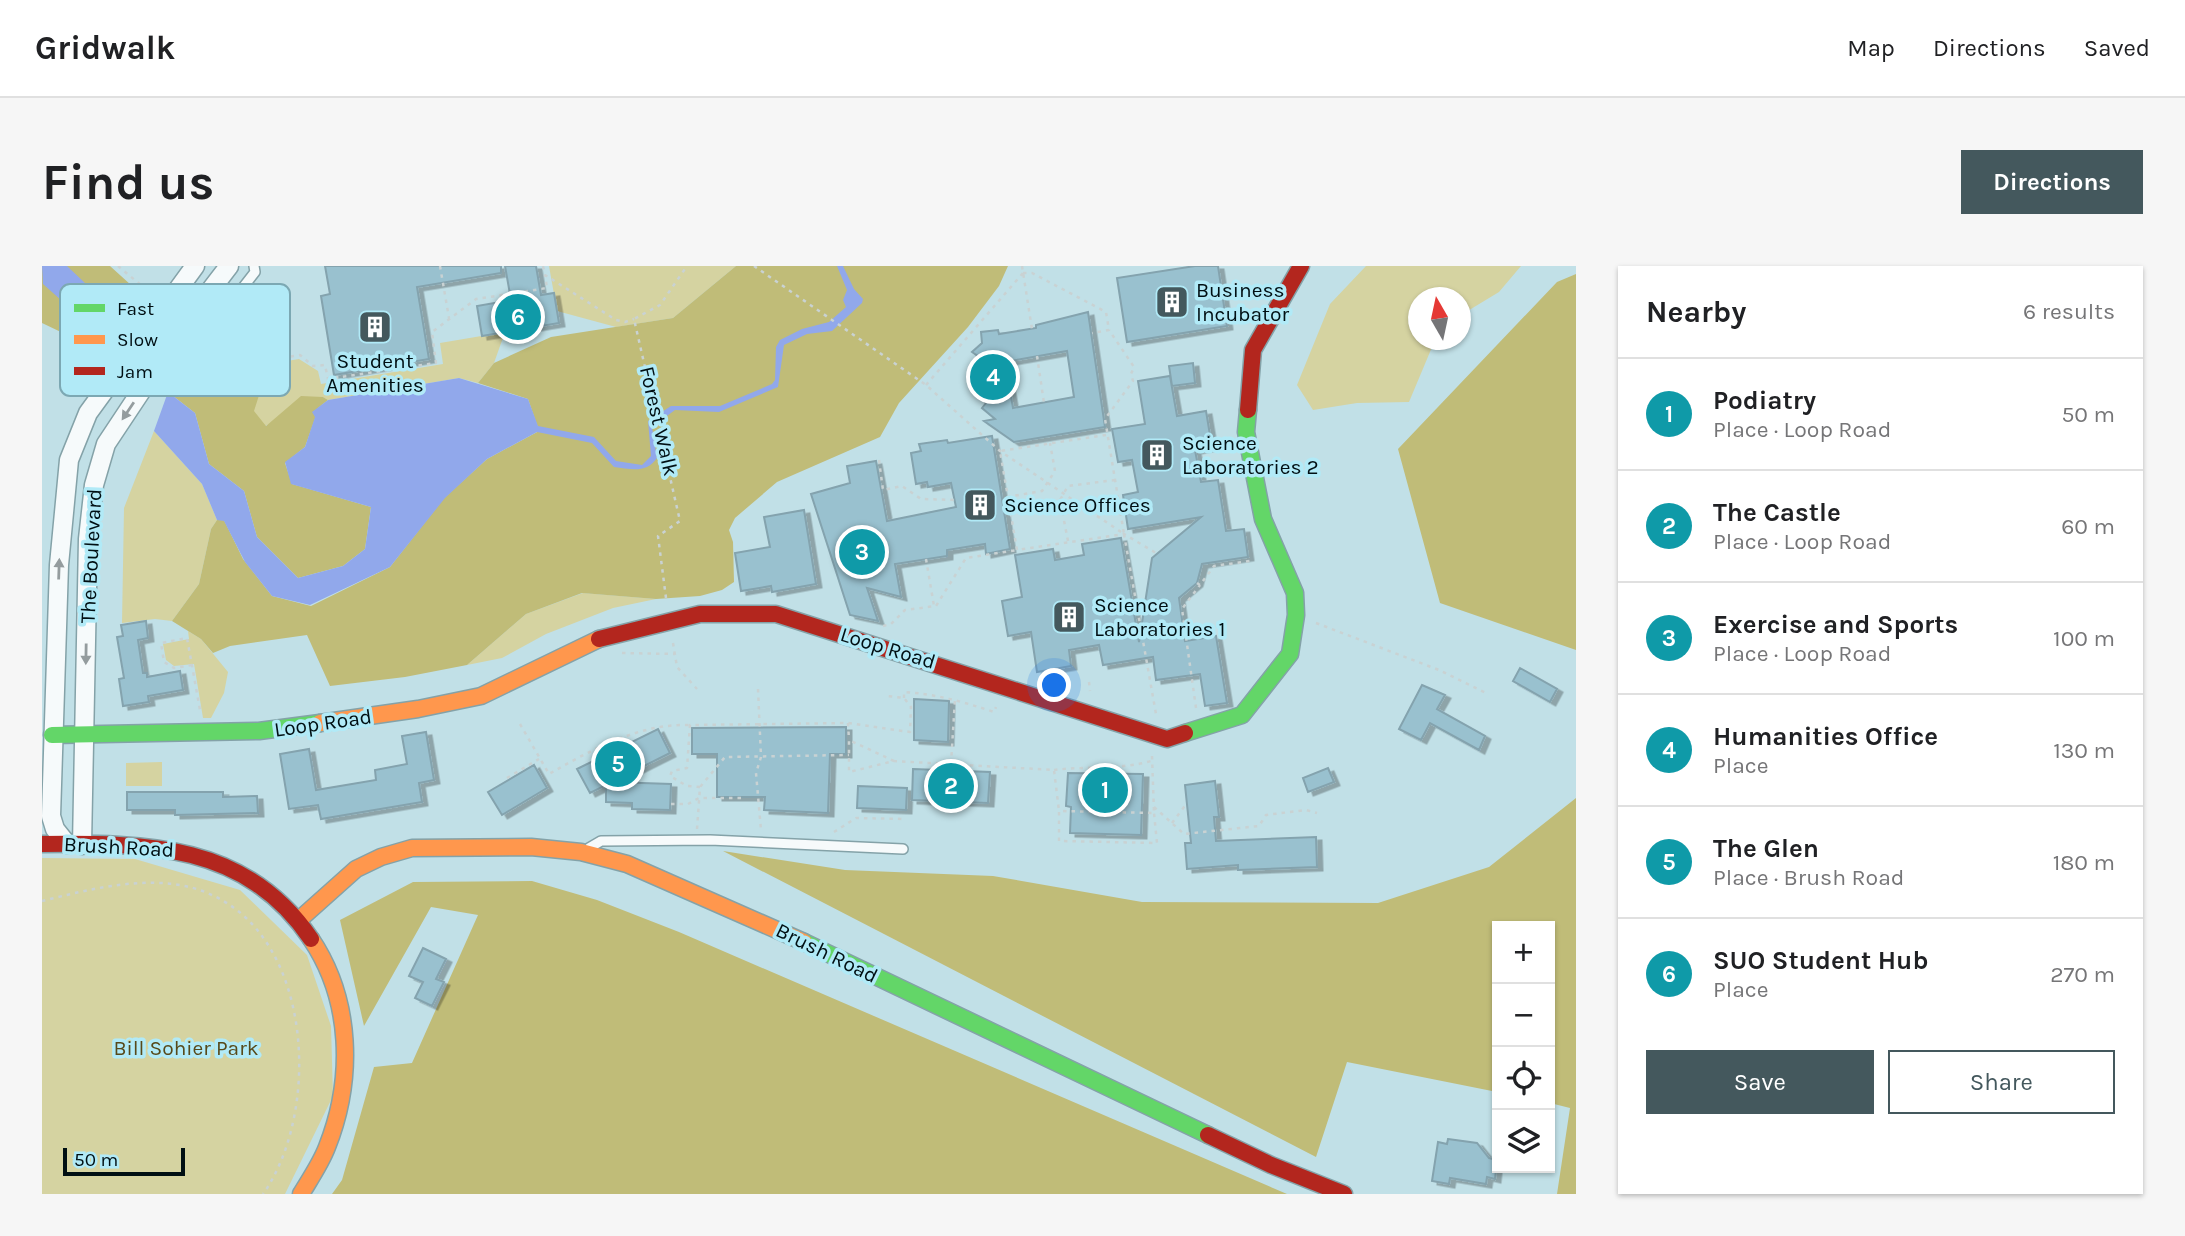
<!DOCTYPE html>
<meta charset="utf-8">
<style>
:root{--surface:#fff;--page:#f6f6f6;--text:#202124;--muted:#757577;--line:#e0e0e0;--accent:#44585d}
body{margin:0;font-family:Karla,sans-serif;background:var(--page);color:var(--text)}
.controls{position:absolute;right:21px;bottom:21px;display:grid;overflow:hidden;border-radius:0px;box-shadow:0 2px 5px #0004}
.controls button{width:63px;height:63px;display:grid;place-items:center;padding:0;border:0;border-bottom:2px solid var(--line);background:var(--surface);color:var(--text);font:35px sans-serif}
.compass{position:absolute;left:1366px;top:21px;width:63px;height:63px;border-radius:50%;background:var(--surface);box-shadow:0 2px 5px #0004;rotate:351deg}
.scale{position:absolute;left:21px;bottom:18px;width:122px;box-sizing:border-box;padding-left:7px;border:4px solid #000f13;border-top:0;font-size:19px;line-height:24px;white-space:nowrap;color:#000f13;-webkit-text-stroke:5px #b1eaf7;paint-order:stroke}
.you{position:absolute;left:1013px;top:420px;width:24px;height:24px;margin:-18px;border:5px solid #fff;border-radius:50%;background:#1a73e8;box-shadow:0 0 0 10px #1a73e833}
.badge{display:grid;place-items:center;width:46px;height:46px;border-radius:50%;background:var(--accent);color:#fff;font-size:23px;font-weight:700}
.pin{position:absolute;translate:-50% -50%;border:4px solid #fff;box-shadow:0 2px 7px #0006}
.list{margin:0;padding:0;list-style:none}
h2{display:flex;justify-content:space-between;align-items:center;height:91px;margin:0;padding:0 28px;font-size:30px}
h2 small{font-size:23px;font-weight:400;color:var(--muted)}
.list li{display:grid;grid-template-columns:46px 1fr auto;gap:21px;align-items:center;box-sizing:border-box;height:112px;padding:0 28px;border-top:2px solid var(--line)}
.list b{display:block;font-size:26px;white-space:nowrap}
.list p{margin:0;font-size:23px;white-space:nowrap;color:var(--muted)}
.list em{font-size:23px;font-style:normal;color:var(--muted)}
.actions{display:flex;gap:14px;padding:21px 28px}
.actions a{flex:1;padding:16px 0;border:2px solid var(--accent);border-radius:0px;text-align:center;font-size:24px;color:var(--accent)}
.actions .main{background:var(--accent);color:#fff}
.icon{flex:none;width:38px;height:38px;fill:none;stroke:currentColor;stroke-width:2;stroke-linecap:round;stroke-linejoin:round}
.map{position:relative;flex:none;width:1534px;height:928px;overflow:hidden;border-radius:0px}
header{display:flex;align-items:center;gap:42px;box-sizing:border-box;height:98px;padding:0 35px;background:var(--surface);border-bottom:2px solid var(--line)}
header strong{font-size:33px}
nav{display:flex;gap:38px;margin-inline-start:auto;font-size:24px}
.intro{display:flex;align-items:center;justify-content:space-between;box-sizing:border-box;height:168px;padding:0 42px}
h1{margin:0;font-size:49px}
.button{padding:18px 32px;border-radius:0px;background:var(--accent);color:#fff;font-size:24px;font-weight:700}
main{display:flex;gap:42px;padding:0 42px}
aside{flex:1;background:var(--surface);border-radius:0px;box-shadow:0 2px 5px #0004}
.map>svg:first-child{display:block}
.green{fill:#d5d3a1}
.forest{fill:#c0bc78}
.water{fill:#91a8eb}
.building{fill:#99c1cf;stroke:#84a3ae;stroke-width:2;fill-rule:evenodd;filter:url(#shadow)}
.lines{fill:none;stroke-linecap:round;stroke-linejoin:round}
.lane-casing{stroke:#84a2a8;stroke-width:12}
.street-casing{stroke:#84a2a8;stroke-width:21}
.fast-casing{stroke:#84a2a8;stroke-width:19}
.slow-casing{stroke:#84a2a8;stroke-width:19}
.jam-casing{stroke:#84a2a8;stroke-width:19}
.path{stroke:#c9d2d3;stroke-width:2.5;stroke-dasharray:3.5 5;stroke-linecap:butt}
.lane{stroke:#f6fafb;stroke-width:9}
.street{stroke:#f6fafb;stroke-width:18}
.fast{stroke:#63d668;stroke-width:16}
.slow{stroke:#ff974d;stroke-width:16}
.jam{stroke:#b3261e;stroke-width:16}
.oneway{fill:#949c9e}
.labels{text-anchor:middle;stroke-width:7;stroke-linejoin:round;paint-order:stroke}
.poi-label{font-size:21px;fill:#000f13;stroke:#b1eaf7;text-anchor:start}
.street-label{font-size:21px;fill:#000f13;stroke:#b1eaf7}
.park-label{font-size:21px;fill:#57491a;stroke:#b1eaf7}
.key{fill:#b1eaf7;stroke:#7ca8b3;stroke-width:2}
.key-label{font-size:19px;fill:#000f13}
</style>
<header>
<strong>Gridwalk</strong>
<nav><a>Map</a><a>Directions</a><a>Saved</a></nav>
</header>
<div class="intro"><h1>Find us</h1><a class="button">Directions</a></div>
<main>
<div class="map">
<svg width="1534" height="928" viewBox="0 0 1534 928">
<defs>
<filter id="shadow"><feDropShadow dx="5.5" dy="3.5" stdDeviation="0" flood-color="#0004"/></filter>
</defs>
<rect width="100%" height="100%" fill="#c1e0e7"/>
<!-- green -->
<path class="green" d="M 507,0 L 694,0 L 631,52 L 574,61 L 515,45 Z
M 1324,0 L 1479,0 L 1457,26 L 1419,49 L 1419,32 L 1377,32 L 1377,74 L 1393,74 L 1367,136 L 1315,137 L 1271,144 L 1255,119 L 1288,38 Z
M 463,66 L 452,97 L 436,117 L 417,112 L 286,134 L 281,131 L 223,160 L 211,145 L 220,120 L 155,110 L 257,93 L 276,105 L 279,118 L 401,98 L 398,77 Z
M 112,165 L 160,218 L 175,254 L 169,263 L 157,318 L 130,355 L 113,353 L 80,357 L 82,242 Z
M 541,327 L 614,333 L 571,342 L 504,368 L 460,392 L 425,399 L 484,348 Z
M 146,365 L 159,373 L 186,406 L 182,427 L 169,452 L 161,452 L 152,398 L 132,400 L 124,394 L 121,378 L 147,373 Z
M 120,496 L 120,520 L 84,520 L 84,497 Z
M 0,592 L 93,593 L 198,624 L 265,689 L 289,760 L 291,830 L 243,928 L 0,928 Z"/>
<!-- forest -->
<path class="forest" d="M 0,0 L 68,0 L 100,29 L 65,88 L 0,57 Z
M 694,0 L 966,0 L 957,20 L 926,61 L 857,137 L 838,171 L 735,216 L 693,252 L 687,264 L 691,276 L 692,316 L 680,324 L 658,330 L 614,333 L 540,327 L 484,348 L 425,399 L 363,411 L 288,420 L 265,369 L 188,380 L 171,387 L 159,373 L 130,355 L 157,318 L 169,263 L 175,254 L 182,254 L 201,293 L 230,330 L 269,340 L 348,301 L 402,232 L 445,193 L 497,165 L 486,133 L 436,117 L 452,97 L 509,71 L 631,52 Z
M 1534,8 L 1534,384 L 1398,337 L 1356,183 L 1515,16 Z
M 134,109 L 201,113 L 220,120 L 212,145 L 224,160 L 259,130 L 281,131 L 286,134 L 271,146 L 274,150 L 263,181 L 243,197 L 250,218 L 329,241 L 323,283 L 301,300 L 256,312 L 215,271 L 202,225 L 167,198 L 153,147 L 126,126 Z
M 1534,532 L 1534,928 L 1515,928 L 1528,842 L 1508,837 L 1508,660 L 1455,660 L 1455,826 L 1305,796 L 1274,891 L 681,585 L 803,604 L 951,610 L 1100,636 L 1336,637 L 1447,601 Z
M 490,615 L 555,634 L 637,666 L 1245,928 L 290,928 L 300,914 L 332,801 L 370,797 L 436,649 L 389,641 L 322,760 L 298,654 L 371,616 Z"/>
<!-- water -->
<path class="water" d="M 0,0 L 25,0 L 80,52 L 71,70 L 58,51 L 20,35 L 1,18 Z
M 795,0 L 801,0 L 812,23 L 821,33 L 820,37 L 790,65 L 765,68 L 742,79 L 736,121 L 677,146 L 633,144 L 610,161 L 615,192 C 604,208 589,203 572,201 L 550,177 L 495,166 L 445,193 L 403,232 L 348,301 L 268,339 L 230,330 L 203,296 L 182,255 L 175,254 L 160,218 L 112,165 L 126,126 L 153,147 L 167,198 L 202,225 L 215,271 L 256,312 L 301,300 L 323,283 L 329,241 L 249,218 L 243,196 L 263,181 L 273,151 L 270,146 L 286,134 L 417,112 L 486,133 L 496,160 L 552,171 L 574,195 L 600,199 L 609,190 L 606,155 L 629,140 L 678,140 L 730,118 L 733,114 L 734,81 L 738,74 L 760,63 L 787,56 L 804,41 L 801,34 L 805,24 Z"/>
<!-- building -->
<path class="building" d="M 283,0 L 459,0 L 459,7 L 375,21 L 387,93 L 292,109 L 279,30 L 288,28 Z
M 463,0 L 494,0 L 499,29 L 512,27 L 517,57 L 440,70 L 435,40 L 469,34 Z
M 1153,0 L 1176,0 L 1185,60 L 1085,76 L 1075,12 Z
M 1046,46 L 1063,161 L 972,176 L 942,155 L 953,153 L 940,142 L 944,137 L 937,131 L 942,125 L 935,119 L 940,114 L 933,108 L 938,103 L 931,97 L 937,91 L 930,86 L 940,77 L 939,66 L 956,64 L 957,68 L 994,62 L 994,59 ZM 1025,85 L 1032,131 L 971,142 L 963,96 Z
M 1151,97 L 1153,117 L 1130,120 L 1127,100 Z
M 1128,110 L 1135,150 L 1164,145 L 1170,181 L 1153,184 L 1159,216 L 1176,214 L 1184,265 L 1202,263 L 1206,291 L 1160,298 L 1155,317 L 1137,332 L 1143,375 L 1174,370 L 1185,437 L 1163,440 L 1158,408 L 1114,414 L 1111,391 L 1061,399 L 1057,379 L 1027,384 L 1029,400 L 995,406 L 989,366 L 966,370 L 960,335 L 980,331 L 973,289 L 1011,283 L 1013,294 L 1042,289 L 1040,278 L 1079,272 L 1097,376 L 1110,292 L 1159,251 L 1086,263 L 1081,229 L 1096,226 L 1090,194 L 1076,196 L 1070,163 L 1103,158 L 1096,115 Z
M 950,170 L 968,283 L 944,288 L 943,278 L 905,284 L 905,290 L 853,298 L 859,331 L 825,322 L 836,355 L 808,349 L 769,228 L 808,217 L 805,200 L 834,195 L 845,255 L 914,241 L 909,217 L 886,221 L 885,216 L 874,218 L 869,187 L 879,185 L 877,178 L 905,174 L 906,177 Z
M 762,244 L 774,318 L 730,326 L 729,320 L 699,325 L 693,287 L 728,281 L 722,251 Z
M 104,355 L 106,372 L 96,374 L 101,407 L 105,407 L 105,411 L 138,405 L 141,424 L 106,430 L 107,436 L 81,440 L 77,413 L 82,412 L 75,371 L 81,370 L 79,359 Z
M 1478,402 L 1515,423 L 1508,436 L 1471,415 Z
M 1380,419 L 1403,429 L 1395,443 L 1443,470 L 1437,484 L 1388,457 L 1379,474 L 1357,463 Z
M 872,433 L 907,435 L 906,476 L 872,474 Z
M 804,461 L 804,488 L 788,488 L 786,547 L 722,544 L 723,531 L 675,531 L 675,488 L 650,488 L 650,462 Z
M 616,463 L 628,487 L 570,516 L 629,518 L 628,544 L 590,543 L 590,537 L 564,536 L 564,519 L 548,527 L 535,503 Z
M 384,466 L 392,514 L 377,517 L 380,536 L 279,553 L 276,539 L 247,543 L 238,488 L 267,483 L 274,524 L 334,514 L 333,504 L 365,498 L 360,470 Z
M 492,499 L 505,522 L 460,549 L 446,526 Z
M 1286,502 L 1292,516 L 1266,526 L 1261,512 Z
M 871,503 L 948,506 L 946,537 L 870,534 Z
M 1026,507 L 1101,508 L 1099,569 L 1028,567 L 1029,541 L 1024,540 Z
M 1173,515 L 1177,551 L 1172,551 L 1174,575 L 1274,571 L 1275,601 L 1196,604 L 1196,599 L 1145,603 L 1143,577 L 1149,577 L 1143,519 Z
M 816,520 L 865,522 L 864,544 L 815,542 Z
M 85,526 L 181,526 L 181,531 L 215,530 L 216,547 L 133,549 L 133,544 L 85,544 Z
M 381,682 L 404,693 L 394,713 L 402,716 L 390,740 L 373,732 L 381,716 L 367,710 Z
M 1406,873 L 1435,877 L 1447,892 L 1455,894 L 1453,913 L 1445,911 L 1444,918 L 1408,912 L 1407,918 L 1390,915 L 1396,876 L 1405,878 Z"/>
<g class="lines">
<defs>
<path id="lane" d="M 131,30 L 166,57 L 178,51 L 213,6 L 212,0
M 547,582 L 559,575 L 668,574 L 861,583"/>
<path id="street" d="M 25,578 L 13,563 L 9,550 L 17,299 L 27,194 L 46,147 L 153,0
M 40,579 L 46,273 L 52,219 L 64,178 L 151,47 L 187,0"/>
<path id="fast" d="M 1143,467 L 1200,449 L 1248,388 L 1254,349 L 1253,327 L 1221,253 L 1204,166 L 1206,144
M 10,469 L 217,465 L 278,457
M 762,676 L 1166,869"/>
<path id="slow" d="M 278,457 L 376,443 L 439,430 L 557,373
M 258,653 L 314,603 L 339,591 L 370,582 L 489,581 L 539,586 L 585,598 L 762,676
M 259,928 C 268,913 279,897 285,881 C 312,813 310,734 269,673"/>
<path id="jam" d="M 1206,144 L 1211,84 L 1259,0
M 557,373 L 658,348 L 734,348 L 1125,473 L 1143,467
M 0,578 C 105,577 204,577 269,673
M 1166,869 L 1229,899 L 1302,928"/>
</defs>
<!-- lane casing -->
<use href="#lane" class="lane-casing"/>
<!-- street casing -->
<use href="#street" class="street-casing"/>
<!-- fast casing -->
<use href="#fast" class="fast-casing"/>
<!-- slow casing -->
<use href="#slow" class="slow-casing"/>
<!-- jam casing -->
<use href="#jam" class="jam-casing"/>
<!-- path -->
<path class="path" d="M 76,0 L 106,25 L 104,38
M 398,0 L 407,52
M 501,0 L 503,9 L 574,54 L 583,56 L 592,53
M 712,0 L 884,119 L 958,185 L 1082,268 L 1063,153 L 1091,115 L 1089,108 L 1092,101 L 1067,64
M 980,0 L 990,63
M 981,7 L 990,7 L 1064,46 L 1067,64 L 1050,67
M 155,73 L 182,68 L 187,62
M 995,90 L 1002,137
M 131,109 L 258,89 L 271,100 L 283,99 L 286,113 L 394,97 L 390,66 L 434,33 L 505,22 L 503,9
M 884,119 L 981,7
M 1064,169 L 958,185 L 975,284 L 1082,268 L 1114,287
M 837,194 L 841,224 L 860,220 L 879,233 L 913,234
M 965,231 L 1000,225 L 1013,205 L 1008,177
M 1082,268 L 1114,448
M 1026,275 L 1018,234 L 1026,220 L 1073,214
M 884,293 L 892,340
M 1155,317 L 1158,319 L 1172,300 L 1208,295
M 624,332 L 616,270 L 638,255 L 592,53 L 618,39 L 645,0
M 1274,357 L 1397,404 L 1444,427
M 841,360 L 849,358 L 863,344 L 894,340 L 924,292 L 975,284
M 631,377 L 635,401 L 655,423
M 580,387 L 633,388
M 150,399 L 132,402 L 122,396 L 119,377 L 145,372 L 158,444
M 1047,416 L 1048,425
M 716,423 L 719,491 L 714,507 L 719,564
M 862,432 L 862,426 C 894,428 922,436 952,446 L 954,441
M 1154,442 L 1140,343 L 1158,319
M 806,457 L 807,474
M 478,458 L 507,508 C 549,484 598,457 648,459
M 1110,490 L 1112,547 L 1017,545 L 1017,575 L 1115,577 L 1112,547
M 555,493 L 561,480
M 852,495 L 807,474 L 807,506 L 852,495 L 1012,504 L 1017,545
M 909,498 L 913,433
M 1012,504 C 1044,500 1078,504 1109,495
M 465,512 L 497,493
M 658,521 L 645,520 L 628,510 L 630,505 L 645,502 L 648,459 L 806,457 L 868,466 L 869,441 L 862,432 L 845,430
M 629,538 L 646,538 L 657,532 L 699,532
M 1112,541 L 1142,568 L 1217,560 L 1224,549 L 1264,544 L 1275,547
M 1130,557 L 1145,537
M 655,563 L 658,521 L 683,491 L 807,489
M 792,566 L 814,552 L 864,553
M 0,635 C 53,622 120,604 172,630 C 272,677 278,848 221,928"/>
<!-- lane -->
<use href="#lane" class="lane"/>
<!-- street -->
<use href="#street" class="street"/>
<!-- fast -->
<use href="#fast" class="fast"/>
<!-- slow -->
<use href="#slow" class="slow"/>
<!-- jam -->
<use href="#jam" class="jam"/>
</g>
<!-- one-way arrows -->
<defs><path id="oneway-solid" d="M-6-.8H1V-3.2L6.5 0L1 3.2V.8H-6Z" transform="scale(1.75)"/></defs>
<g class="oneway">
<use href="#oneway-solid" transform="translate(86 145) rotate(124)"/>
<use href="#oneway-solid" transform="translate(17 303) rotate(-88)"/>
<use href="#oneway-solid" transform="translate(44 388) rotate(91)"/>
</g>
<!-- icons -->
<defs>
<symbol id="building-square" viewBox="-11 -11 22 22"><rect x="-9" y="-9" width="18" height="18" rx="4" fill="#44585d" stroke="#b1eaf7"/><path d="M-4-6H4V6H1V3H-1V6H-4ZM-2.5-4.3h1.7v1.8h-1.7ZM.8-4.3h1.7v1.8H.8ZM-2.5-1h1.7V.8h-1.7ZM.8-1h1.7V.8H.8Z" fill="#fff"/></symbol>
</defs>
<g fill-rule="evenodd">
<use href="#building-square" x="1111" y="17" width="38" height="38"/>
<use href="#building-square" x="314" y="42" width="38" height="38"/>
<use href="#building-square" x="1096" y="170" width="38" height="38"/>
<use href="#building-square" x="919" y="220" width="38" height="38"/>
<use href="#building-square" x="1008" y="332" width="38" height="38"/>
</g>
<g class="labels">
<!-- poi labels -->
<g class="poi-label">
<text x="1154" y="31">Business<tspan x="1154" dy="24">Incubator</tspan></text>
<text x="333" y="102" text-anchor="middle">Student<tspan x="333" dy="24">Amenities</tspan></text>
<text x="1140" y="184">Science<tspan x="1140" dy="24">Laboratories 2</tspan></text>
<text x="962" y="246">Science Offices</text>
<text x="1052" y="346">Science<tspan x="1052" dy="24">Laboratories 1</tspan></text>
</g>
<!-- street labels -->
<g class="street-label">
<text transform="translate(617 155) rotate(77)" y="7">Forest Walk</text>
<text transform="translate(49 290) rotate(-87)" y="7">The Boulevard</text>
<text transform="translate(846 382) rotate(17)" y="7">Loop Road</text>
<text transform="translate(281 457) rotate(-8)" y="7">Loop Road</text>
<text transform="translate(77 581) rotate(3)" y="7">Brush Road</text>
<text transform="translate(785 687) rotate(26)" y="7">Brush Road</text>
</g>
<!-- park labels -->
<g class="park-label">
<text x="144" y="789">Bill Sohier Park</text>
</g>
</g>
<!-- legend -->
<rect x="18" y="18" width="230" height="112" rx="10" class="key"/>
<rect x="32" y="38" width="31" height="8" fill="#63d668"/>
<rect x="32" y="69" width="31" height="9" fill="#ff974d"/>
<rect x="32" y="101" width="31" height="8" fill="#b3261e"/>
<g class="key-label">
<text x="75" y="49">Fast</text>
<text x="75" y="80">Slow</text>
<text x="75" y="112">Jam</text>
</g>
</svg>
<div class="controls">
<button>+</button>
<button>−</button>
<button><svg class="icon" aria-label="locate" viewBox="0 0 24 24"><circle cx="12" cy="12" r="6"/><path d="M12 2v4M12 18v4M2 12h4M18 12h4"/></svg></button>
<button><svg class="icon" aria-label="layers" viewBox="0 0 24 24"><path d="M12 4l9 5-9 5-9-5zM3 14l9 5 9-5"/></svg></button>
</div>
<svg class="compass" viewBox="-18 -18 36 36"><path d="M0-13l5 13h-10z" fill="#e53935"/><path d="M0 13l5-13h-10z" fill="#757577"/></svg>
<div class="scale">50 m</div>
<div class="you"></div>
<div class="pin badge" style="left:1063px;top:524px;background:#0f9aa8">1</div>
<div class="pin badge" style="left:909px;top:520px;background:#0f9aa8">2</div>
<div class="pin badge" style="left:820px;top:286px;background:#0f9aa8">3</div>
<div class="pin badge" style="left:951px;top:111px;background:#0f9aa8">4</div>
<div class="pin badge" style="left:576px;top:498px;background:#0f9aa8">5</div>
<div class="pin badge" style="left:476px;top:51px;background:#0f9aa8">6</div>
</div>
<aside>
<h2>Nearby<small>6 results</small></h2>
<ul class="list">
<li><span class="badge" style="background:#0f9aa8">1</span><div><b>Podiatry</b><p>Place · Loop Road</p></div><em>50 m</em></li>
<li><span class="badge" style="background:#0f9aa8">2</span><div><b>The Castle</b><p>Place · Loop Road</p></div><em>60 m</em></li>
<li><span class="badge" style="background:#0f9aa8">3</span><div><b>Exercise and Sports</b><p>Place · Loop Road</p></div><em>100 m</em></li>
<li><span class="badge" style="background:#0f9aa8">4</span><div><b>Humanities Office</b><p>Place</p></div><em>130 m</em></li>
<li><span class="badge" style="background:#0f9aa8">5</span><div><b>The Glen</b><p>Place · Brush Road</p></div><em>180 m</em></li>
<li><span class="badge" style="background:#0f9aa8">6</span><div><b>SUO Student Hub</b><p>Place</p></div><em>270 m</em></li>
</ul>
<div class="actions"><a class="main">Save</a><a>Share</a></div>
</aside>
</main>
